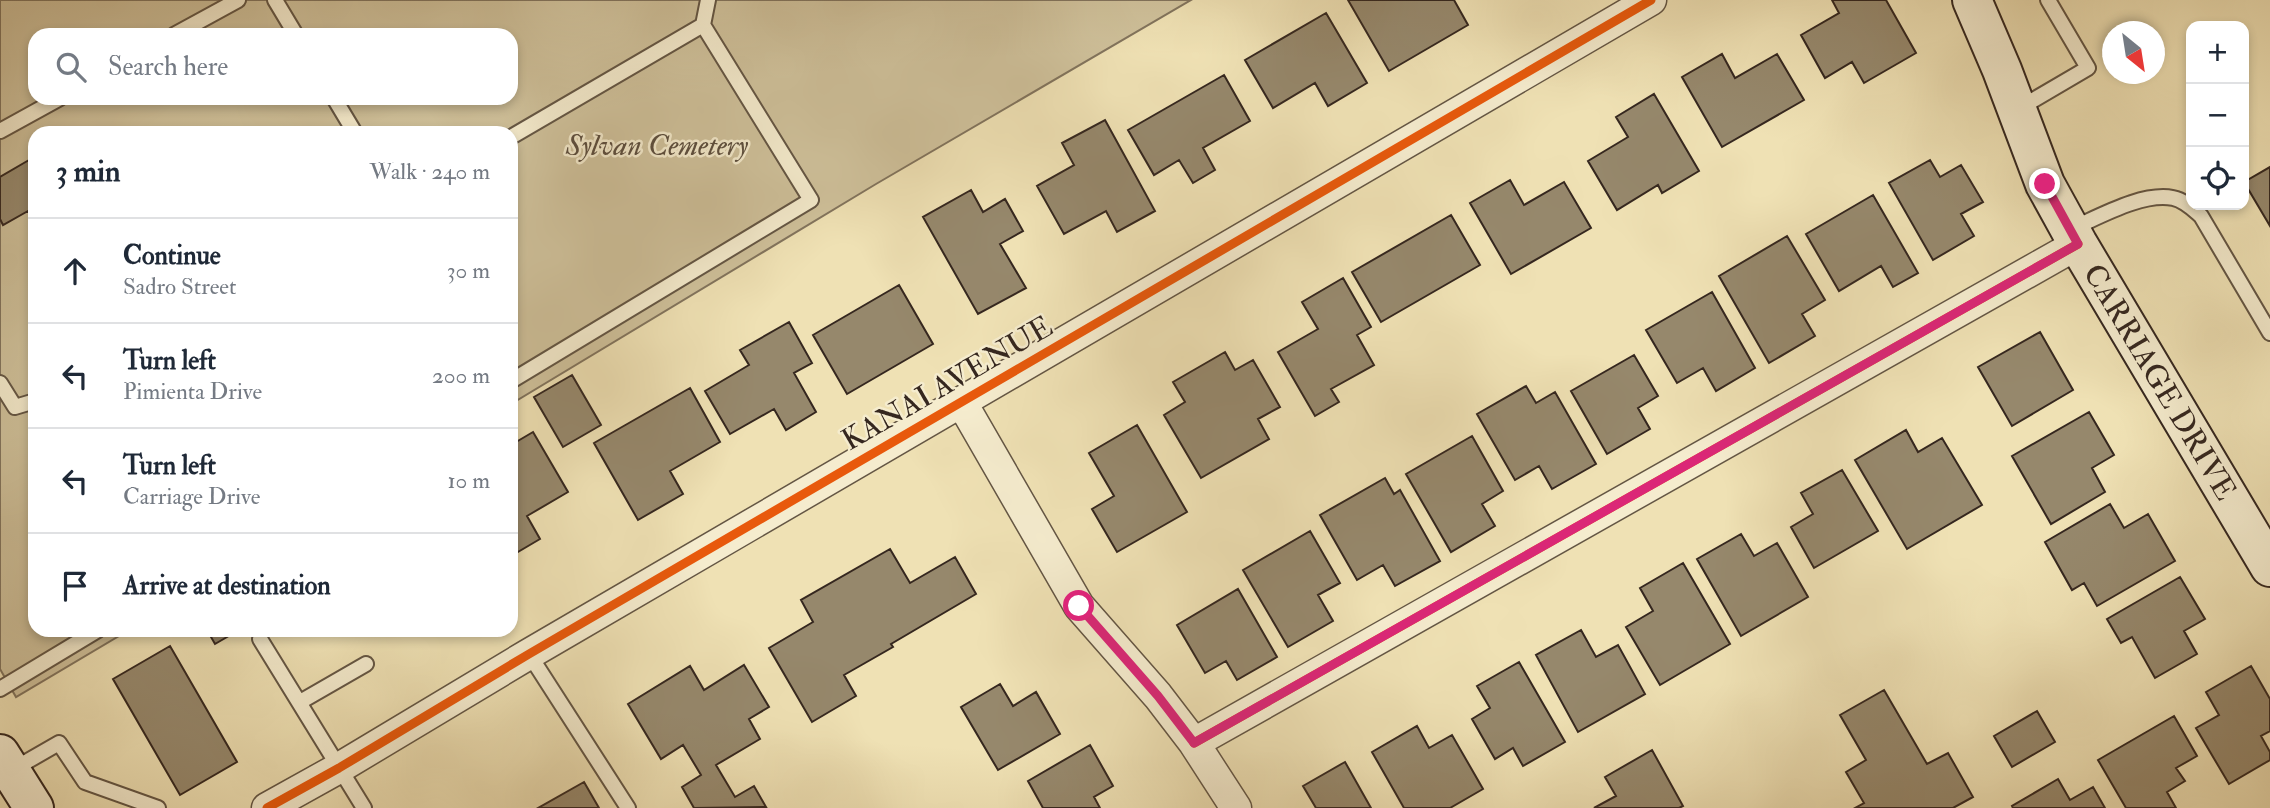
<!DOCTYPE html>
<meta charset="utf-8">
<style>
:root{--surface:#fff;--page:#f6f6f7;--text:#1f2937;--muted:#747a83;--line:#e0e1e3}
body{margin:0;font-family:"IM FELL Double Pica",serif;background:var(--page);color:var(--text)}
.controls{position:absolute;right:21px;top:21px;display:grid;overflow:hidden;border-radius:14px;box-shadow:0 4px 10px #0003}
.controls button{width:63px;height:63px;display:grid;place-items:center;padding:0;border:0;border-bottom:2px solid var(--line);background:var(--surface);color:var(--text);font:35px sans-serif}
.compass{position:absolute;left:2102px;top:21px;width:63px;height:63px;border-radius:50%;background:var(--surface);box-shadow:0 4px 10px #0003;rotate:150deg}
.stop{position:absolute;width:21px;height:21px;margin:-16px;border:5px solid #db2777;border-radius:50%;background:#fff}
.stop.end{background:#db2777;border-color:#fff;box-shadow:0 2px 7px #0008}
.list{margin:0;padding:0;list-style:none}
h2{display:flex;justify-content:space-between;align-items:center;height:91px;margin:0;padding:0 28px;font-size:30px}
h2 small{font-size:23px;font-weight:400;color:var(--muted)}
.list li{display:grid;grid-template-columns:46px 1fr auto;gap:21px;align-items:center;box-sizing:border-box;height:105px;padding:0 28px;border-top:2px solid var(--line)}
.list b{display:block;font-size:26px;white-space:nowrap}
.list p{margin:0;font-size:23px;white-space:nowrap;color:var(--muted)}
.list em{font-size:23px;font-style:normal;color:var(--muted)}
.icon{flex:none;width:38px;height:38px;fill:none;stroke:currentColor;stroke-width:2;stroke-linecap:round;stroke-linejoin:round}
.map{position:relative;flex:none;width:2270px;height:808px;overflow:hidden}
.search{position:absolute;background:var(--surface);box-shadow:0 4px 10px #0003;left:28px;top:28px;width:490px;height:77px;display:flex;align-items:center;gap:18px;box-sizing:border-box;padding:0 24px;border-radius:21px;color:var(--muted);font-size:26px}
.panel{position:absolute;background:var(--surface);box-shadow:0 4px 10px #0003;left:28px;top:126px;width:490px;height:511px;border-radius:21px}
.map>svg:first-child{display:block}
.green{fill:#cfc19b;stroke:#82745d;stroke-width:2;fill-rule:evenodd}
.building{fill:#96886c;stroke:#35271f;stroke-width:2}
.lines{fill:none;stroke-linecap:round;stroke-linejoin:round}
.lane-casing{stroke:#645644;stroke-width:18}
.street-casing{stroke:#645644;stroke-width:33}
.secondary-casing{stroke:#35271f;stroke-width:42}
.lane{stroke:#f5ecce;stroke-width:14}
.street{stroke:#f5ecce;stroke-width:30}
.secondary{stroke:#f5ecce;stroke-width:38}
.cycleway-casing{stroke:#f5ecce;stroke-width:13}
.cycleway{stroke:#e8590c;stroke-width:9}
.route{stroke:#db2777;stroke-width:9}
.labels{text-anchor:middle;stroke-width:5;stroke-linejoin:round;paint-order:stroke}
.park-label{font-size:30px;font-style:italic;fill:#5c4e3e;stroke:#f5ecce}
.street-label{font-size:30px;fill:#35271f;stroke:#f5ecce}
</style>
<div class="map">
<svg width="2270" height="808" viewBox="0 0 2270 808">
<rect width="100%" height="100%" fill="#efe1b4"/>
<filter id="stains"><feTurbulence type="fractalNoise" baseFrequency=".00286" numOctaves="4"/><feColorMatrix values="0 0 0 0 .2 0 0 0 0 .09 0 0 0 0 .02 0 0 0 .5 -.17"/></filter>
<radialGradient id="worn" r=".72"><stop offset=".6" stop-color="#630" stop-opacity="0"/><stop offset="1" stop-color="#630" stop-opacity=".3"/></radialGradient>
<!-- green -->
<path class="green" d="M 0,0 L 1191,0 L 876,184 L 511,404 L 511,133 L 35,133 L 35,630 L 129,630 L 16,697 L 0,669 ZM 35,35 L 511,35 L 511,98 L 35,98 Z"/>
<!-- building -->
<path class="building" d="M 1348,0 L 1454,0 L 1468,25 L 1389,71 Z
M 1832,0 L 1886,0 L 1916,53 L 1864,83 L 1852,62 L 1825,78 L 1801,35 L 1839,13 Z
M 1326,13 L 1367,83 L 1328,106 L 1315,83 L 1273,108 L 1245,60 Z
M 1722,54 L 1735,78 L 1777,54 L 1804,100 L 1722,147 L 1682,77 Z
M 1224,75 L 1250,121 L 1203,148 L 1215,170 L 1193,183 L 1179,160 L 1154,175 L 1128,130 Z
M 1654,94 L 1699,171 L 1662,193 L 1658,185 L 1617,210 L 1588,161 L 1628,137 L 1616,117 Z
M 1105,120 L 1155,211 L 1117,232 L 1106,211 L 1064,234 L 1037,186 L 1074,165 L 1062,143 Z
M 29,160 L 35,170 L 35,223 L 28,211 L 3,225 L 0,219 L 0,177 Z
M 1930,160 L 1940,177 L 1961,165 L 1983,202 L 1961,214 L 1974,236 L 1933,260 L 1889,183 Z
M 2270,167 L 2270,226 L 2244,182 Z
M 1510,180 L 1524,205 L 1564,182 L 1591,228 L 1511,274 L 1470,203 Z
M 971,190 L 983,212 L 1005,199 L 1023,231 L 1000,244 L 1026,288 L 978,314 L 923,217 Z
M 1873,195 L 1918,273 L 1893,287 L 1881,266 L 1839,291 L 1806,234 Z
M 1451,215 L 1480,265 L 1381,322 L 1352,272 Z
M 1787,236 L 1825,300 L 1802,314 L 1815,336 L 1769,363 L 1719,276 Z
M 1343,278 L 1371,327 L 1357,335 L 1374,365 L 1331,389 L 1339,402 L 1315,416 L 1278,352 L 1318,329 L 1302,302 Z
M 899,285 L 933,344 L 847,394 L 813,335 Z
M 1712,292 L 1755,368 L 1716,391 L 1703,368 L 1677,383 L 1646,330 Z
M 789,322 L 812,363 L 794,373 L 816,412 L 786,430 L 774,409 L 730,434 L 705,391 L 749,365 L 740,350 Z
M 2040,332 L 2073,390 L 2012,426 L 1978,367 Z
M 1225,352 L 1235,370 L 1253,360 L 1280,407 L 1258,419 L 1269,439 L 1201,478 L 1164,415 L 1185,402 L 1173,382 Z
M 1634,355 L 1658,396 L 1638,408 L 1650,429 L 1607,454 L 1571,391 Z
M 572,375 L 601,425 L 563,447 L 534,397 Z
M 1526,386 L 1536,403 L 1555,392 L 1596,464 L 1552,489 L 1539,466 L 1515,480 L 1477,414 Z
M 690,388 L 720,442 L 670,471 L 683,494 L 638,520 L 594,443 Z
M 2089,412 L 2114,455 L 2092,468 L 2105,492 L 2051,524 L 2012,456 Z
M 1137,425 L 1187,512 L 1117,552 L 1092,509 L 1114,496 L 1089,453 Z
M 1906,430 L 1918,452 L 1942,438 L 1982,505 L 1907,549 L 1855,460 Z
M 533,432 L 568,492 L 527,516 L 540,539 L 511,556 L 511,445 Z
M 1472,436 L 1503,491 L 1482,504 L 1495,526 L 1451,552 L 1406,474 Z
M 1842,470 L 1878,531 L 1814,568 L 1791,527 L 1813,514 L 1801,493 Z
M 1385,478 L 1394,494 L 1400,490 L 1440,561 L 1395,586 L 1383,565 L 1357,580 L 1320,515 Z
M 2110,504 L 2124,528 L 2148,514 L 2175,561 L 2097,606 L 2084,583 L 2072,590 L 2045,542 Z
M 1310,531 L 1340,583 L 1318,595 L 1333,621 L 1288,647 L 1243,570 Z
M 1741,534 L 1754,556 L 1777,543 L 1808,597 L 1741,636 L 1697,559 Z
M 890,549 L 910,583 L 955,557 L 976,594 L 891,644 L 893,647 L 844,675 L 856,696 L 812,722 L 769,648 L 813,622 L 801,600 Z
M 1683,563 L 1730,644 L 1660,685 L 1626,627 L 1653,611 L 1640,588 Z
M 2180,577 L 2205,619 L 2184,631 L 2197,654 L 2155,678 L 2132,637 L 2121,643 L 2107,619 Z
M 1238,589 L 1277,657 L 1237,680 L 1226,661 L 1205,673 L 1177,625 Z
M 207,630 L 239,630 L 215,644 Z
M 1581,630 L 1596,657 L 1618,645 L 1645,694 L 1578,732 L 1536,655 Z
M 170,646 L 237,762 L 180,795 L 113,679 Z
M 1519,662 L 1565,742 L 1523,766 L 1513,748 L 1495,759 L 1472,719 L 1490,708 L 1477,686 Z
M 744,665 L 769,707 L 749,719 L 760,739 L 716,765 L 735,797 L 754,786 L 766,807 L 694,808 L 682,787 L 701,775 L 683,745 L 661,759 L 628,704 L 690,666 L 704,690 Z
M 2251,666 L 2270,699 L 2270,731 L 2261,736 L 2270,752 L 2270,760 L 2229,784 L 2196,728 L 2219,715 L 2206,692 Z
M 1000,684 L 1013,706 L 1036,692 L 1060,734 L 998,770 L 961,707 Z
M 1884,690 L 1927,764 L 1948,753 L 1973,797 L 1953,808 L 1855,808 L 1864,803 L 1846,772 L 1866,760 L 1840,715 Z
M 2037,711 L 2055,742 L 2012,767 L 1994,736 Z
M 2174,716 L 2197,756 L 2176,768 L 2185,781 L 2167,792 L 2176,808 L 2126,808 L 2098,760 Z
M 1417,726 L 1429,748 L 1452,735 L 1483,789 L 1450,808 L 1404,808 L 1372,752 Z
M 1090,745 L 1113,786 L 1094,797 L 1100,808 L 1043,808 L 1028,781 Z
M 1652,750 L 1683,806 L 1679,808 L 1594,808 L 1616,796 L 1605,777 Z
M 1345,762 L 1371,808 L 1316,808 L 1303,786 Z
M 2058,779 L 2070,800 L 2093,787 L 2105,808 L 2013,808 L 2012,806 Z
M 584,782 L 599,808 L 538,808 Z"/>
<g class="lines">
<defs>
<path id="lane" d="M 275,0 L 296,35
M 703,25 L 708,0
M 174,35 L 238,0
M 334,98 L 355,133
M 2018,109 L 2088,68 L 2048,0
M 0,131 L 60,98
M 511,137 L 703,25 L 811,200 L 511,381
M 2071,229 C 2099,217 2142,192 2173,198 C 2184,200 2193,209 2201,216 L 2270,333
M 0,383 L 15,407 L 35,401
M 260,639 L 364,808
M 529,654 L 628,808
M 0,689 L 98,630
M 300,702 L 366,664
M 12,770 L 59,743 L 85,782 L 158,808"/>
<path id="street" d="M 962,403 L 1079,606 L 1158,696 L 1194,743 L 1236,808
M 1194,743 L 2078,244
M 267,808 L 339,768 L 529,654 L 1651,0"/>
<g id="secondary">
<path id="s1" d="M 1972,0 L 2002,70 L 2045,184 L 2078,244 L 2270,567"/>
<path d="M 0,754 L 34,808"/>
</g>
</defs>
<!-- lane casing -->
<use href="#lane" class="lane-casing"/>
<!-- street casing -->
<use href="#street" class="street-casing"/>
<!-- secondary casing -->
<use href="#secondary" class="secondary-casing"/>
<!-- lane -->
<use href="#lane" class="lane"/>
<!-- street -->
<use href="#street" class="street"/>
<!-- secondary -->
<use href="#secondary" class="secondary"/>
<defs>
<path id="cycleway" d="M 1194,743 L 2078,244
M 267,808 L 339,768 L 529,654 L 1651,0"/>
</defs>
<!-- cycleway casing -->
<use href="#cycleway" class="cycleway-casing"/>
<!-- cycleway -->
<use href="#cycleway" class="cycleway"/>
</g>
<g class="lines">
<!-- route -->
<path class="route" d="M 1079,606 L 1158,696 L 1194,743 L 2078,244 L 2045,184"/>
</g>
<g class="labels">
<!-- park labels -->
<g class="park-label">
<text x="657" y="155">Sylvan Cemetery</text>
</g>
<!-- street labels -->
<g class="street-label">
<text dy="10" stroke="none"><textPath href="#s1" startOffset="427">CARRIAGE DRIVE</textPath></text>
<text transform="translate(947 383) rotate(-30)" y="10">KANAI AVENUE</text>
</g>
</g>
<rect width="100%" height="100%" filter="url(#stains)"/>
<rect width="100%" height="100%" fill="url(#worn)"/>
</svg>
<div class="controls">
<button>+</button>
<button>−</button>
<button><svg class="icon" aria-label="locate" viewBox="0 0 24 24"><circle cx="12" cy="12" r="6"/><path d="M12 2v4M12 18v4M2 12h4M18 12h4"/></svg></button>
</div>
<svg class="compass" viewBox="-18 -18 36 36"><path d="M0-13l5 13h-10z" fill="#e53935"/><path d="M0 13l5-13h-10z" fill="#747a83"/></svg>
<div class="stop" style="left:1079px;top:606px"></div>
<div class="stop end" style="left:2045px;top:184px"></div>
<div class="search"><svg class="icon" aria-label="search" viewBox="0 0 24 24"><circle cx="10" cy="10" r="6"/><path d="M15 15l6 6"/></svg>Search here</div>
<section class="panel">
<h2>3 min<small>Walk · 240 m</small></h2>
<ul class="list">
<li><svg class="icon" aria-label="ahead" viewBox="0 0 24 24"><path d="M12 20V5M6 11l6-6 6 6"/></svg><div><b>Continue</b><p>Sadro Street</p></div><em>30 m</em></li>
<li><svg class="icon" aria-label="left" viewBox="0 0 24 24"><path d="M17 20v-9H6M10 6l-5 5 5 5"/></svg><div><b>Turn left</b><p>Pimienta Drive</p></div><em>200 m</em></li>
<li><svg class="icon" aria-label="left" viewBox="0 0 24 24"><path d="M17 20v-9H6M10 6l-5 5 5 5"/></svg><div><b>Turn left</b><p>Carriage Drive</p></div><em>10 m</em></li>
<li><svg class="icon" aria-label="arrive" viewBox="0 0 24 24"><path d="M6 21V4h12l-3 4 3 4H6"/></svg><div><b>Arrive at destination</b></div></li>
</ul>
</section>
</div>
